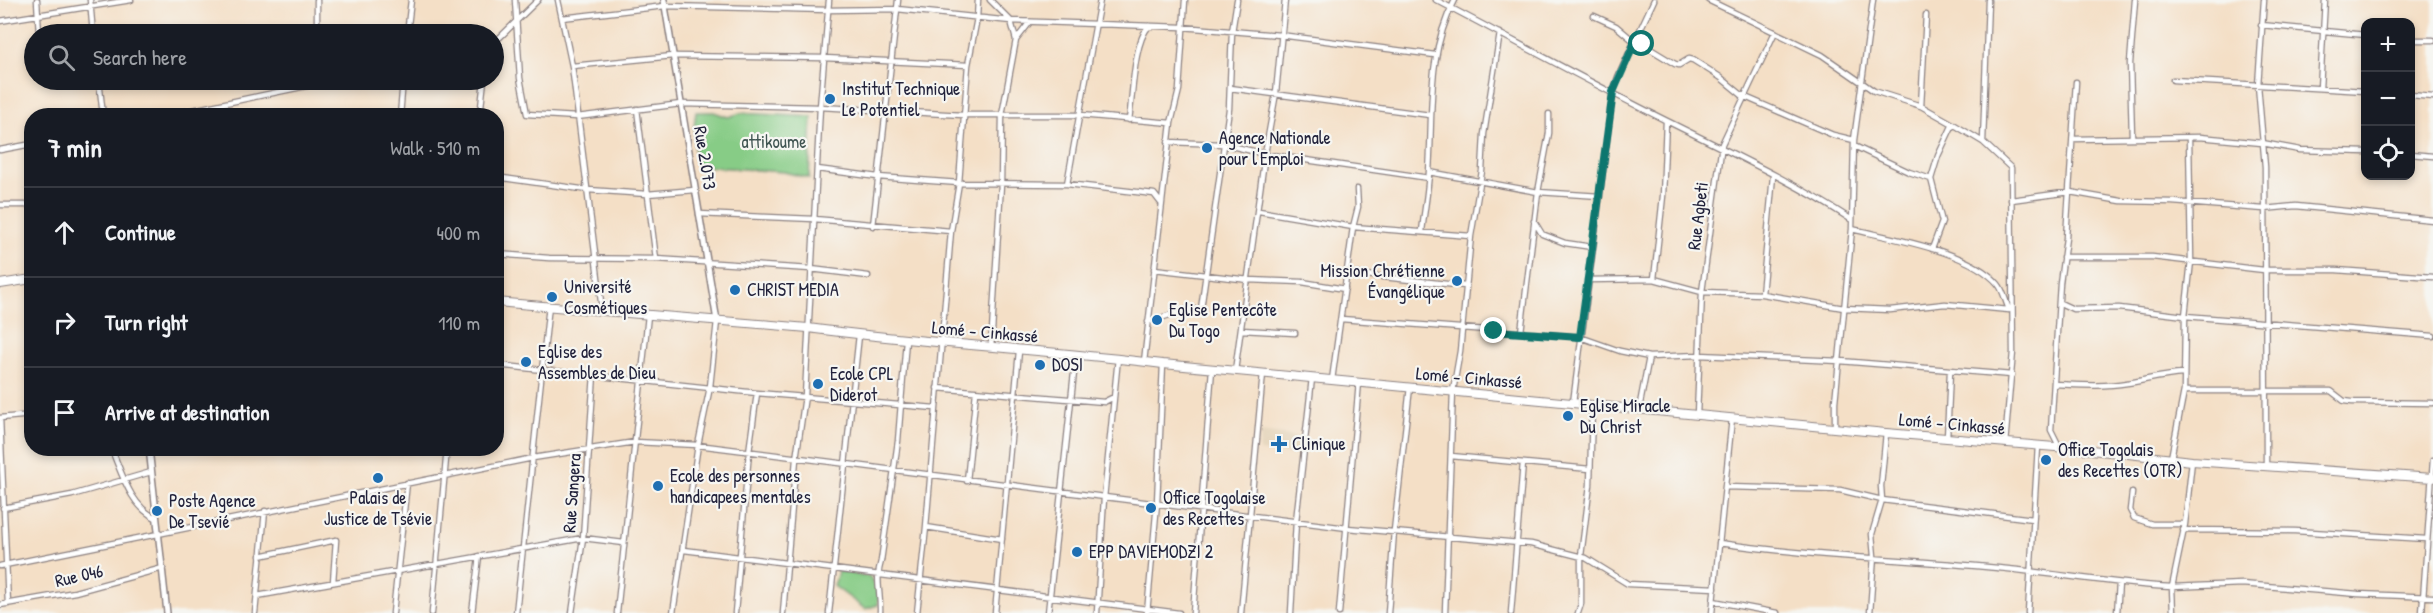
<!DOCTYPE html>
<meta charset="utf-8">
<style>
:root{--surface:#171b24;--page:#20242c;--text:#f1f3f6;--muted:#9ea1a6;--line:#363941}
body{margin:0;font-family:"Patrick Hand",sans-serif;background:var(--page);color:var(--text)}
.controls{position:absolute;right:18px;top:18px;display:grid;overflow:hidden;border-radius:12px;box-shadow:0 3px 9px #0003}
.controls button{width:54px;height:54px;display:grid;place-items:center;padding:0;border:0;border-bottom:2px solid var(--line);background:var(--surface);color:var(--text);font:30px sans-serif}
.stop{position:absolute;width:18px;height:18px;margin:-14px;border:4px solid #0f766e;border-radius:50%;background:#fff}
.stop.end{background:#0f766e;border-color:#fff;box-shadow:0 2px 6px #0008}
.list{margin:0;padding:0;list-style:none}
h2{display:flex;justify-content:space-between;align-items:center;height:78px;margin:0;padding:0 24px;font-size:26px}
h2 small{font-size:20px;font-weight:400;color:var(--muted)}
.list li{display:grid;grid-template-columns:39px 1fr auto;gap:18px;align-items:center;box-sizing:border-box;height:90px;padding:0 24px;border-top:2px solid var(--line)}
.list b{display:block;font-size:22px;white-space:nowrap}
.list em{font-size:20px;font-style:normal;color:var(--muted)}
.icon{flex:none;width:33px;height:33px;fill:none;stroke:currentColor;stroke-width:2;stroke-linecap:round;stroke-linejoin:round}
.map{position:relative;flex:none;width:2433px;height:613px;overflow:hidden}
.search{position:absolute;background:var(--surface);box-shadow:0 3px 9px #0003;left:24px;top:24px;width:480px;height:66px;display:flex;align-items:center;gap:15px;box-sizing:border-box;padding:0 21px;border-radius:33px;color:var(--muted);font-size:22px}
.panel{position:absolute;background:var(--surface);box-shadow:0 3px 9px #0003;left:24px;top:108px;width:480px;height:348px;border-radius:24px}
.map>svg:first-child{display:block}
.built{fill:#e3d1b5}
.green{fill:#87cc86;stroke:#547760;stroke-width:1.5}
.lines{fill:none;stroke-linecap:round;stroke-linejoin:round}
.minor-casing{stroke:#8b8080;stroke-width:7}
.tertiary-casing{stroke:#8b8080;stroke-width:8}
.trunk-casing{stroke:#8b8080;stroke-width:10}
.minor{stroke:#fff;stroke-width:4.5}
.tertiary{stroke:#fff;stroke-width:5}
.trunk{stroke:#fff;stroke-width:8}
.route{stroke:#0f766e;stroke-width:8}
.poi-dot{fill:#1f6fb2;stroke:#f6f6f2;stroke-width:2}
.labels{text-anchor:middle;stroke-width:4.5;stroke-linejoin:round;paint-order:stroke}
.poi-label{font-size:18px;fill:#22223b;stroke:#f6f6f2;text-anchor:start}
.park-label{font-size:18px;fill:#405552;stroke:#f6f6f2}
.street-label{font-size:18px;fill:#22223b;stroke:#f6f6f2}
</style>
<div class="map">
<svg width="2433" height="613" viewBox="0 0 2433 613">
<rect width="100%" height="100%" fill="#f6f6f2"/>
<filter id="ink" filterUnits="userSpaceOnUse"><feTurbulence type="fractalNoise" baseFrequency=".0167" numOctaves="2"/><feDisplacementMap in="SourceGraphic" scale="12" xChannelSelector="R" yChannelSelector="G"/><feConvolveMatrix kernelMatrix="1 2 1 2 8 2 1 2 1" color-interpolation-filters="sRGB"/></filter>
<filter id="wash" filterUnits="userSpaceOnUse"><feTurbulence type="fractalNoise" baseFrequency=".008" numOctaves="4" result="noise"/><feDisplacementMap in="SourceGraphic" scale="24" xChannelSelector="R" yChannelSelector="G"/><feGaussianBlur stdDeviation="1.35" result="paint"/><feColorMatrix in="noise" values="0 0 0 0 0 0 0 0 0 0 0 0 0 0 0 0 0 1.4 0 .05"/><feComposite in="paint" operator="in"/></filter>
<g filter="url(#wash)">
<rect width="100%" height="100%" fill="#f4dfc6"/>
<!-- built -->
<path class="built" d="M 1261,432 L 1299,437 L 1297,455 L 1259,451 Z"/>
<!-- green -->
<path class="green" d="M 696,112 L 714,112 L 728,117 L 741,113 L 812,117 L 809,178 L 784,172 L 701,166 L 696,162 C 693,145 693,129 696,112 Z
M 838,571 L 869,576 L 879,592 L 878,605 L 865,609 L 834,586 Z"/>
</g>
<g filter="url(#ink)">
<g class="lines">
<defs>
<path id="minor" d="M 37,0 L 39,34
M 90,0 L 93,34
M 317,0 L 317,34
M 515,0 L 520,78 L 527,114 L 577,117 L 681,104 L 820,107 L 963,115 L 1080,115 L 1171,123
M 558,0 L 572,66 L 602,310
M 990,0 L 1011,21 L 1016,40 L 1002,115 L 1001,184 L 991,348
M 1436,0 C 1513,40 1589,82 1667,121 C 1729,152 1794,182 1852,220
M 1708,0 L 1822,55 L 1874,91 L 1921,106 L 1953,124 L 1983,142 L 2011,168 L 2013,352 L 2005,444
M 2264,0 L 2258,85 L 2265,167 L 2266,465
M 1594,16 L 1616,26 L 1635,42 L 1642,44 L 1675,64 L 1679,65 L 1689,59 L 1693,60 L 1720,77 L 1743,96 L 1833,135 L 1854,140
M 562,18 L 665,6 L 828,10 L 897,9 L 1011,21 L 1182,27 L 1280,35 L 1435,55
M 0,21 L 131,0
M 2261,25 L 2366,35
M 407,34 L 411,0
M 1016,40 L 1030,22
M 2410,40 L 2433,40
M 494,43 L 538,0
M 572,66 L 673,56 L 824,58 L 968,65
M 99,80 L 103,116
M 2173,80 L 2366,91
M 1230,88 L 1430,115
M 2320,88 L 2325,0
M 2410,95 L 2433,97
M 1921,106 L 1926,15
M 637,109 L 656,259
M 164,116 L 335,80
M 400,116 L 403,80
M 480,116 L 484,80
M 1129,120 C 1133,95 1133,43 1149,26
M 2132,137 L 2130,63 L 2135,0
M 2073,139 L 2200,137 L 2262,143 L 2300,150 L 2366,152
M 1168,142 L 1223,144 L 1265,154 L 1429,178
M 1983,142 L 1988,0
M 1854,146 L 1909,172 L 1931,179
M 0,150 L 32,144
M 2410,154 L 2433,156
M 817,169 L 878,177 L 959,183 L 1067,184 L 1154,194 L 1161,203
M 1429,172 L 1538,192 L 1600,196
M 496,177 L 588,190 L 647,194 L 695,190
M 1067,184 L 1100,0
M 2011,200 L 2070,192 L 2121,201 L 2172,202 L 2264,209 L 2296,206 L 2433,220
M 0,205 L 32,205
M 1259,211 L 1353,227 L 1471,236
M 699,214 L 814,219 L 951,231
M 1534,221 L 1542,234 L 1565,243 L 1592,247
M 873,226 L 898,0
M 1852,229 C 1893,239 1970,251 1998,284 C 2004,291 2005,301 2009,309
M 1422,232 C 1424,212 1428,192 1429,172 C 1433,114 1426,54 1455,0
M 1932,249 L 1942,222 L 1931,179 L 1938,156 L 1953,124
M 496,254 L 549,258 L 656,259 L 811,269 L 868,276
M 2063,257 L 2152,257 L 2264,270 L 2336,270 L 2433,277
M 1154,269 L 1249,280 L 1302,282 L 1345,289
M 1347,273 L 1465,286
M 1654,279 L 1663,196 L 1666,121
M 1588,280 L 1654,279 L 1702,292 L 1762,294 L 1844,308 L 1890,310 L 1945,304 L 2009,310
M 1762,294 L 1773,176
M 2060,303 L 2073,309 L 2119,308 L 2185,316 L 2433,336
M 1341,319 L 1580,337 L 1620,351 L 1649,357 L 1699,355 L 1840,361 L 2012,375
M 1148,322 L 1185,310 L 1201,309 L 1229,109 L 1232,32 L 1237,0
M 1241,330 L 1295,333
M 1521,332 L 1538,192 L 1549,133 L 1549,114
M 1144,362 L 1171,123 L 1179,90 L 1185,0
M 496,365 L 757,393 L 935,408
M 1235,371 L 1265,154 L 1276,93 L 1285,0
M 1332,380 L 1353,227 L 1358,207 L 1357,189
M 2055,384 C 2079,385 2103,387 2127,383 C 2146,380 2164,375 2183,374
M 937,388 L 1104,402 L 1114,397
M 2184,391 L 2331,391 L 2344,401 L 2352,402 L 2433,403
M 1573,403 L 1613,92 L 1618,77 L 1654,0
M 1639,409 L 1649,357
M 1697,415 L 1702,292 L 1722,144 L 1775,32
M 0,418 L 8,604
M 0,418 L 32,415
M 1835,427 L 1835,402 L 1852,229 L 1854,140 L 1873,0
M 1947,439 L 1950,371
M 111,448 C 122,473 130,506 156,518
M 2060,448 L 2051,430 L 2060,283 L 2066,238 L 2076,82
M 1451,456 L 1590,469
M 2171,458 L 2184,391 L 2185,316 L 2191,261 L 2189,138
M 967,481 L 976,392
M 1725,487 L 1840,490 L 1882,500 L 2033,519
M 2132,493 L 2130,510 L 2134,518 L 2152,524 L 2185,524
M 3,508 L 72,495 L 151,472
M 926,527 L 1002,539
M 2183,530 L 2295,531 L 2426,539
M 1719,543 C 1808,556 1898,559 1987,567 C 2049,572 2110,584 2172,587 L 2185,524 L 2192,461
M 684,550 L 1179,613
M 260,556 L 336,540 L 333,582
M 0,566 L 533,458 L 635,442 L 698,445 L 1347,528 L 1531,544 L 1586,558 L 1628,584 L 1715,588
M 257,596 L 583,538 L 624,543
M 1713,601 L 1777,613
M 0,605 L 75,592 L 163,568
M 255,613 L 265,511
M 393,613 L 407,483
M 432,613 L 447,448
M 472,613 L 479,556
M 516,613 L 549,305
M 572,613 L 583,538 L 594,374
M 617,613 L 648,315
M 673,613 L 698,445 L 710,387 L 717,321
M 735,613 L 749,452 L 757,393
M 783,613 L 796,459 L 805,396 L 820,107 L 829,0
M 829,613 L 859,335
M 880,613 C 881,593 875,580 881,561 L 898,441 L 906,340
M 917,613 L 926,527 L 951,231 L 959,183 L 968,65 L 977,18 L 978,0
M 995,613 L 1019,351
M 1048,613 L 1076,354
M 1097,613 L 1104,498 L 1118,358
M 1147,613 L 1157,503 L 1163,364
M 1193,613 L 1212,369
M 1241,613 L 1263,373
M 1291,613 L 1296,521 L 1312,378
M 1339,613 L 1359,382
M 1388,613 L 1394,531 L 1410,387
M 1445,613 L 1453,391 L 1460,351 L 1471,236 L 1482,171 L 1484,134 L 1500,33
M 1511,613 L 1523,463
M 1578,613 L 1581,604 L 1581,556 L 1590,485 L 1592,405
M 1712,613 L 1732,418
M 1870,613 L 1874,556 L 1872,534 L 1882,500 L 1881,486 L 1886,433
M 2028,613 L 2038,446
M 2117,613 L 2119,583
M 2173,613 L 2172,587 L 2242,584 L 2358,594 L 2433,597
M 2422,613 L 2433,460"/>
<path id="tertiary" d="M 664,0 L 717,321
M 149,448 L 167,613"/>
<path id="trunk" d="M 0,284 L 32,279
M 496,302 L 808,328 C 926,344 1045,349 1163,364 L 1886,433 L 2091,450 L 2192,461 L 2433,478"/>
</defs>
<!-- minor casing -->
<use href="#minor" class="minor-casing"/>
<!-- tertiary casing -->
<use href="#tertiary" class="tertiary-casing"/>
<!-- trunk casing -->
<use href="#trunk" class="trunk-casing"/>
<!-- minor -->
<use href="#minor" class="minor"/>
<!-- tertiary -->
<use href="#tertiary" class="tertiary"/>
<!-- trunk -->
<use href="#trunk" class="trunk"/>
</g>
</g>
<g class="lines" filter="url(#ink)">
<!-- route -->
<path class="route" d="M 1494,331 L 1580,337 L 1613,92 L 1635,42 L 1642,44"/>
</g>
<!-- markers -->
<g class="poi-dot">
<circle cx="830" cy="99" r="6"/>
<circle cx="1207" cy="148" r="6"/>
<circle cx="1457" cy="281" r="6"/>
<circle cx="735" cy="290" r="6"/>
<circle cx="552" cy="297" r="6"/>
<circle cx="1157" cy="320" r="6"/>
<circle cx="526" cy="362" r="6"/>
<circle cx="1040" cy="365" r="6"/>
<circle cx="818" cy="384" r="6"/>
<circle cx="1568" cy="416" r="6"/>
<path d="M1276 435h6v6h6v6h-6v6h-6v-6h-6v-6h6z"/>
<circle cx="2046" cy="460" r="6"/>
<circle cx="378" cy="478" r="6"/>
<circle cx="658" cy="486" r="6"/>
<circle cx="1151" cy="508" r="6"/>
<circle cx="157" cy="511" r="6"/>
<circle cx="1077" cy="552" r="6"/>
</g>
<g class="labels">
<!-- poi labels -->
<g class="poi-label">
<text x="842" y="95">Institut Technique<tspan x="842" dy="21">Le Potentiel</tspan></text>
<text x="1219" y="144">Agence Nationale<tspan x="1219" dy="21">pour l'Emploi</tspan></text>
<text x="1445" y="277" text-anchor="end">Mission Chrétienne<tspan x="1445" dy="21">Évangélique</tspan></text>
<text x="564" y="293">Université<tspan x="564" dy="21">Cosmétiques</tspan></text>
<text x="747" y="296">CHRIST MEDIA</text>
<text x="1169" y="316">Eglise Pentecôte<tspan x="1169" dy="21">Du Togo</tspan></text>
<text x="538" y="358">Eglise des<tspan x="538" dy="21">Assembles de Dieu</tspan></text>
<text x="1052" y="371">DOSI</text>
<text x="830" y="380">Ecole CPL<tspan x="830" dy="21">Diderot</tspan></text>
<text x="1580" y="412">Eglise Miracle<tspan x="1580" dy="21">Du Christ</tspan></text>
<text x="1292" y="450">Clinique</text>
<text x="2058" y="456">Office Togolais<tspan x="2058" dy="21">des Recettes (OTR)</tspan></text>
<text x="670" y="482">Ecole des personnes<tspan x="670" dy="21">handicapees mentales</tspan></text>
<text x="378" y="504" text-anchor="middle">Palais de<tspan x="378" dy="21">Justice de Tsévie</tspan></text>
<text x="1163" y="504">Office Togolaise<tspan x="1163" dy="21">des Recettes</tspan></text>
<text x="169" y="507">Poste Agence<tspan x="169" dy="21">De Tsevié</tspan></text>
<text x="1089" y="558">EPP DAVIEMODZI 2</text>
</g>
<!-- park labels -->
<g class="park-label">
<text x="774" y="148">attikoume</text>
</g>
<!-- street labels -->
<g class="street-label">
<text transform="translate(705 158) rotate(81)" y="6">Rue 2.073</text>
<text transform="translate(1698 216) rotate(-83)" y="6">Rue Agbeti</text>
<text transform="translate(985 332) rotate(5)" y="6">Lomé - Cinkassé</text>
<text transform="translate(1469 378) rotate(5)" y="6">Lomé - Cinkassé</text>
<text transform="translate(1952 424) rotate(5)" y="6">Lomé - Cinkassé</text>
<text transform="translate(572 493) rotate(-86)" y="6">Rue Sangera</text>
<text transform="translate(79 576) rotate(-13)" y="6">Rue 046</text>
</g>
</g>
</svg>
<div class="controls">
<button>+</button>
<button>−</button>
<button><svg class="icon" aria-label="locate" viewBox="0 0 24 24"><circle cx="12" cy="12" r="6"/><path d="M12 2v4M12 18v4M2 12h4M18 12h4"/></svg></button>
</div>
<div class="stop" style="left:1642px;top:44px"></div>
<div class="stop end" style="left:1494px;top:331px"></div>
<div class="search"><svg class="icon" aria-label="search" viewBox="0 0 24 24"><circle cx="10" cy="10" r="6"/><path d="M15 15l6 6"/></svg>Search here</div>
<section class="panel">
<h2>7 min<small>Walk · 510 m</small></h2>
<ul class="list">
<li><svg class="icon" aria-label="ahead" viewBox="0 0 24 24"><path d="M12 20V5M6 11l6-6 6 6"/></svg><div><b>Continue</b></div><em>400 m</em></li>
<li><svg class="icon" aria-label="right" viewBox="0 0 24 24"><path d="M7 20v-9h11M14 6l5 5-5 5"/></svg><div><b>Turn right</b></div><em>110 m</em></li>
<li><svg class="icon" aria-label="arrive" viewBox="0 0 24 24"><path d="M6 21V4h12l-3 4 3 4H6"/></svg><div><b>Arrive at destination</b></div></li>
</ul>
</section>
</div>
